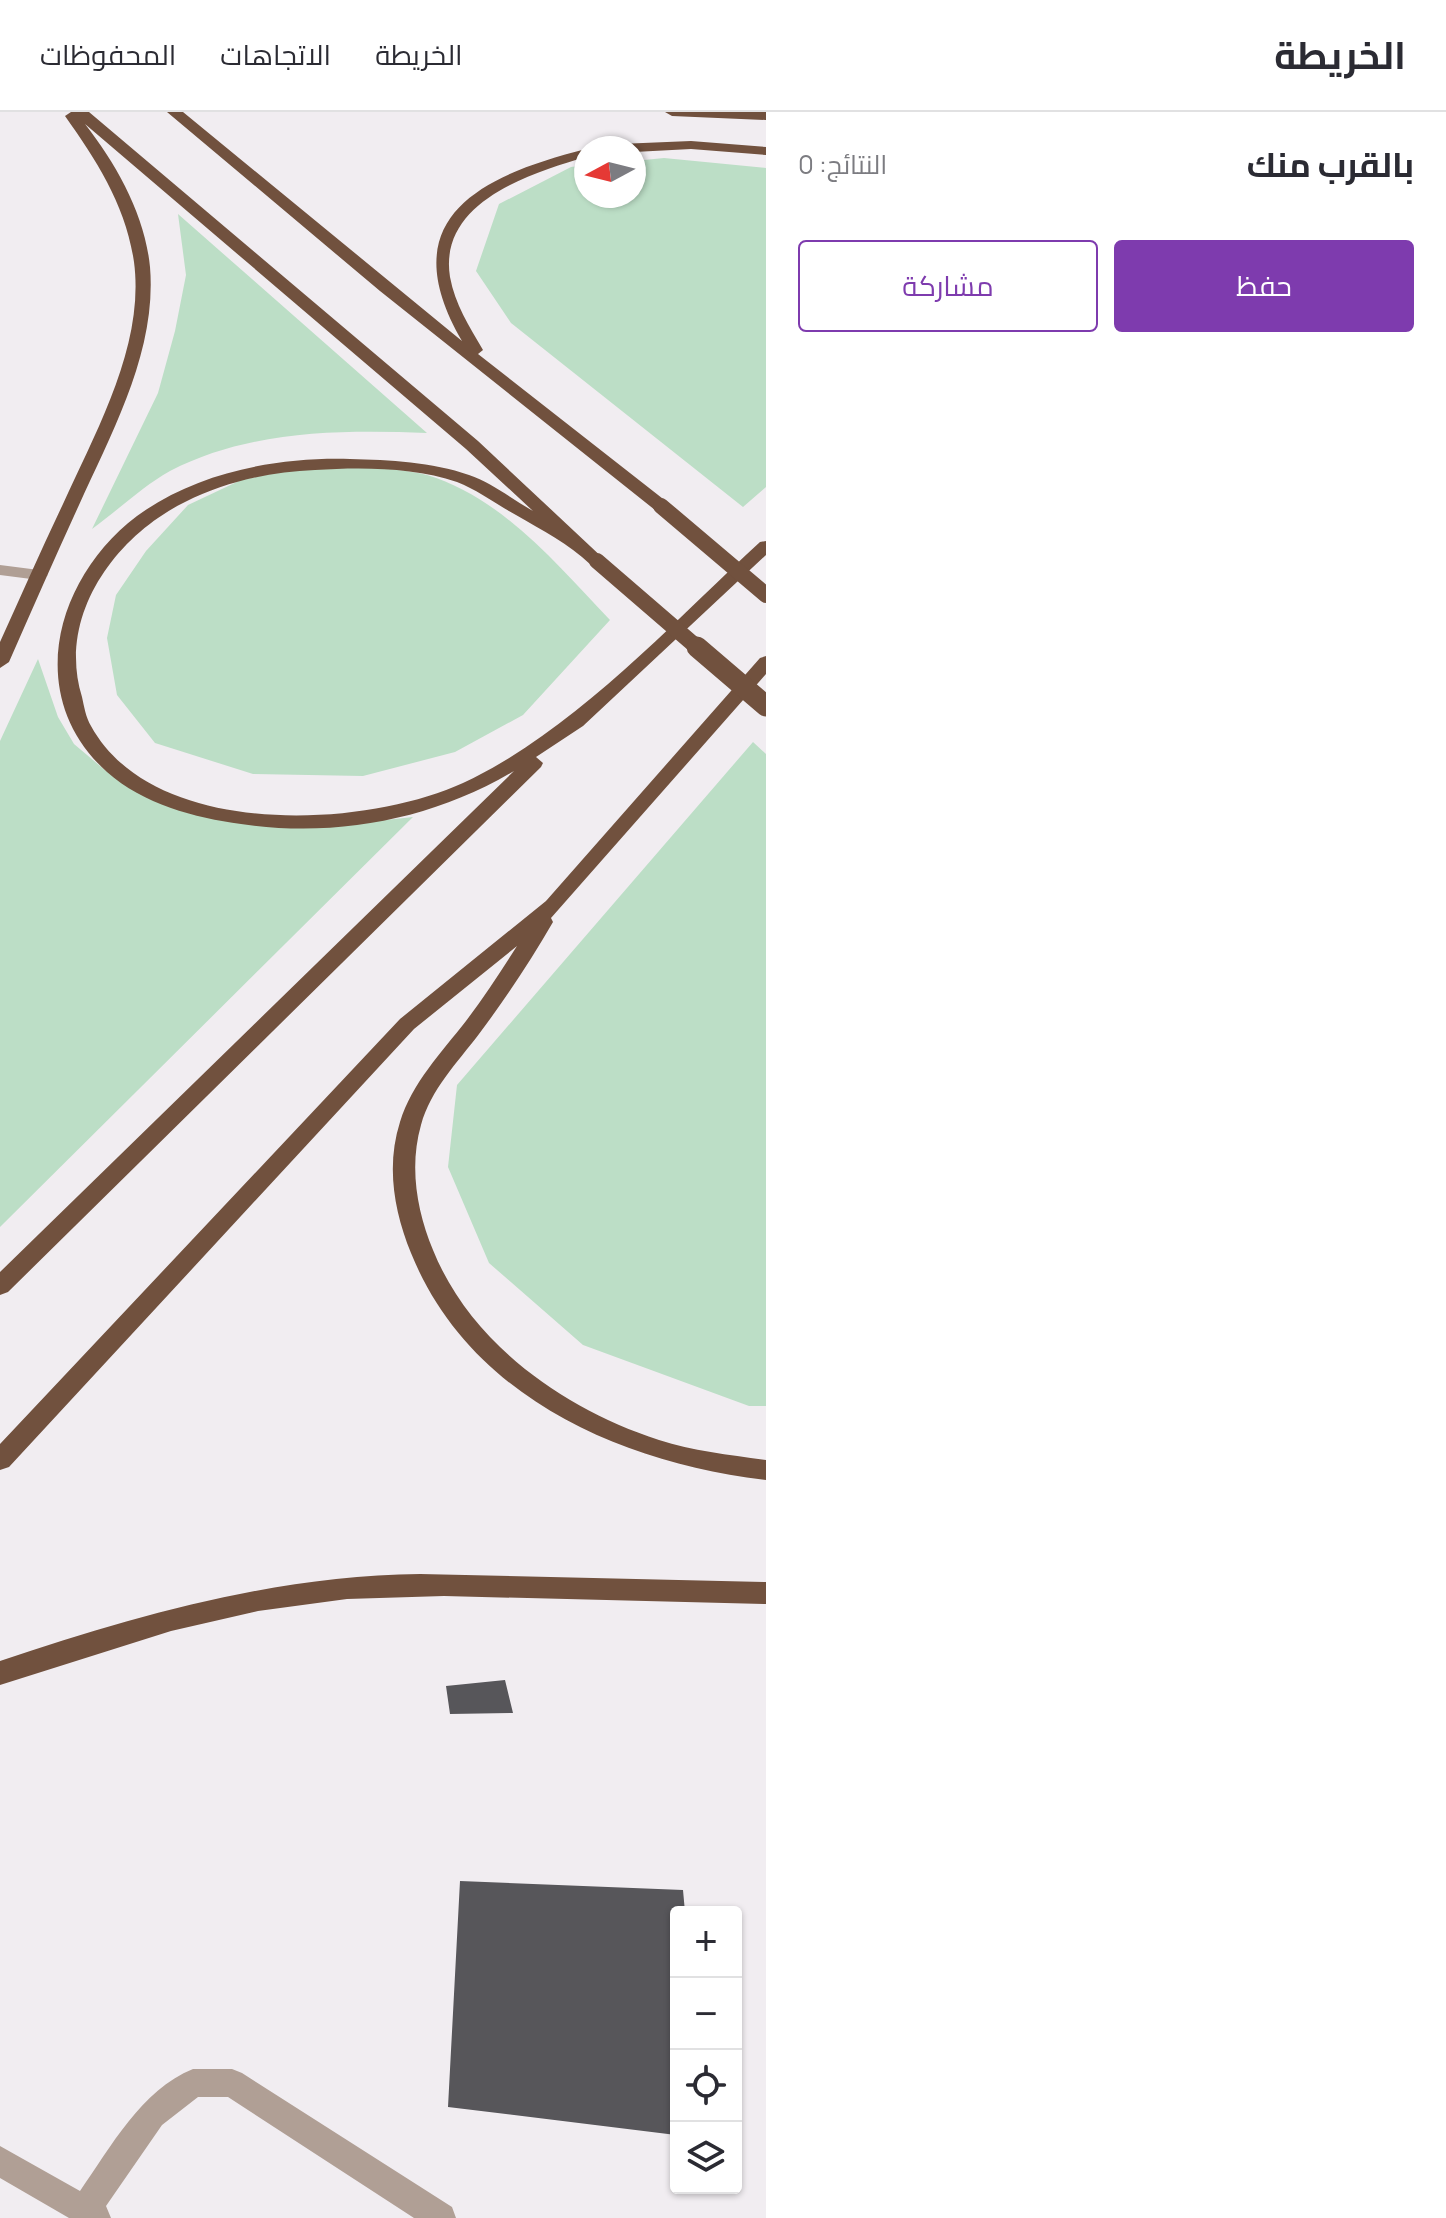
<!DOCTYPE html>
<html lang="ar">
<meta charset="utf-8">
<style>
:root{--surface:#fff;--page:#f7f7f7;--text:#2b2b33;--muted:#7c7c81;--line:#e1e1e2;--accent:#7e3bae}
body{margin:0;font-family:Manrope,Cairo,sans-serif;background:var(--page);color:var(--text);direction:rtl}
.controls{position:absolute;right:24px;bottom:24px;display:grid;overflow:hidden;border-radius:8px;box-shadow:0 2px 6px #0004}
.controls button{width:72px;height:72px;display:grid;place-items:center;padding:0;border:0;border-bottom:2px solid var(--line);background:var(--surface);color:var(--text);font:40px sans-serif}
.compass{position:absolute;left:574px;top:24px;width:72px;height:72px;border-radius:50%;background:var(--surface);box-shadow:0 2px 6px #0004;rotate:263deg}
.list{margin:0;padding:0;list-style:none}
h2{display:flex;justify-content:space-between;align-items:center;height:104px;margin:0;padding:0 32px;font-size:34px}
h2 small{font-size:26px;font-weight:400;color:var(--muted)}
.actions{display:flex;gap:16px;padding:24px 32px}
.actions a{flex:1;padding:18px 0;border:2px solid var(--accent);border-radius:8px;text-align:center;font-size:28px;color:var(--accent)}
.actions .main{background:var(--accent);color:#fff}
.icon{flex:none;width:44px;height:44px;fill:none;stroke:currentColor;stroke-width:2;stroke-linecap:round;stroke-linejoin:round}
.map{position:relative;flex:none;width:766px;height:2106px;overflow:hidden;direction:ltr}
header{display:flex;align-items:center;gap:48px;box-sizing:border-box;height:112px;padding:0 40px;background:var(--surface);border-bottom:2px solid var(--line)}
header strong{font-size:38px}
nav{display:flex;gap:44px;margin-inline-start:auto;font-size:28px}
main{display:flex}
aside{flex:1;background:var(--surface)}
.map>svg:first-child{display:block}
.green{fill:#bcdec6}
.building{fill:#57565a}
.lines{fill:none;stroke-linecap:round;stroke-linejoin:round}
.minor{fill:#b09f95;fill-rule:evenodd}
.trunk{fill:#71513e;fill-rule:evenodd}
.trunk-bridge-far1{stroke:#71513e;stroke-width:16}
.trunk-bridge{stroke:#71513e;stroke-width:21}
</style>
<header>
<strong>الخريطة</strong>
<nav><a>الخريطة</a><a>الاتجاهات</a><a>المحفوظات</a></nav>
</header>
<main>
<aside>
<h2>بالقرب منك<small>النتائج: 0</small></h2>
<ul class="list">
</ul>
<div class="actions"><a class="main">حفظ</a><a>مشاركة</a></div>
</aside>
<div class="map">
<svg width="766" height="2106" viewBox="0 0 766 2106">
<rect width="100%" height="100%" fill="#f1edf1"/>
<!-- green -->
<path class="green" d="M 664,46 L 766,56 L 766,375 L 743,395 L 511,211 L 476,159 L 499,92 L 571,55 L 586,53 L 586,84 L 634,84 L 634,49 Z
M 178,102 L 427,321 C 339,318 250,318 170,359 C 143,374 117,399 92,417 L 158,281 L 175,219 L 186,163 Z
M 366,354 C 385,357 408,358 427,363 C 503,386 557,453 610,508 L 523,603 L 455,640 L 363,664 L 253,662 L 155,631 L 117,583 L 107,526 L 116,483 L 146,439 L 188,393 L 241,368 L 305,355 Z
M 38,547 L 58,605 L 74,632 L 106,659 L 204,703 L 358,711 L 413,705 L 0,1115 L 0,629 Z
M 753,630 L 766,642 L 766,1294 L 749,1294 L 583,1233 L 489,1151 L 448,1055 L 457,973 Z"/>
<!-- building -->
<path class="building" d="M 505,1568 L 513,1601 L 450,1602 L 446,1574 Z
M 460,1769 L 683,1778 L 685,1800 L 676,1800 L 676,2023 L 448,1995 Z"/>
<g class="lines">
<!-- minor -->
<path class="minor" d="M 0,453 L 39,458 L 48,463 L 39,468 L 0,463 Z
M 193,1957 L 232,1957 L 242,1961 L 452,2095 L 456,2106 L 414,2106 L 228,1985 L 198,1985 L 162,2013 L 106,2094 L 111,2106 L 69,2106 L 0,2066 L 0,2034 L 80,2079 C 111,2035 141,1978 193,1957 Z"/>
<!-- trunk -->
<path class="trunk" d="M 71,0 L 89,0 L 478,329 L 606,449 L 603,453 L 591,453 C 568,431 543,419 516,403 C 497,393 478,378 457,370 C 414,355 360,355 315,358 C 270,360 226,369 185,390 C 114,425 57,505 82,585 C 84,594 86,606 91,614 C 153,727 362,717 463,671 C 574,619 670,513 760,430 L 766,429 L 766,443 L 583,614 L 536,645 L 543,651 L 541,655 L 8,1180 L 0,1183 L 0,1160 L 514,659 C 432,708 335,726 241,712 C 195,706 143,692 107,660 C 23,585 55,466 137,404 C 197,360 277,345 350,347 C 390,348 432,350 469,363 C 492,371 512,387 533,399 L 466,337 L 85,12 C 117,53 145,103 150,155 C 157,239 112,320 79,393 C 55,445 32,498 9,550 L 0,556 L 0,530 C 21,484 41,438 63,392 C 96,319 145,233 134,150 C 126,94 97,49 65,4 Z
M 167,0 L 183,0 L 462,229 C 391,107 479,64 586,37 L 586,45 C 531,61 438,90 450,165 C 455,192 469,214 483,238 L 478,242 L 667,390 L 670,394 L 667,398 L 655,398 L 380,179 Z
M 665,0 L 766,0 L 766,8 L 672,4 Z
M 691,29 L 766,35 L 766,43 L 691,37 L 634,40 L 634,36 L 612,36 L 619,32 Z
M 766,544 L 766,562 L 551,806 L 553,810 C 531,848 506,886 479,922 C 457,951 431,977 421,1013 C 409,1055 417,1099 433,1138 C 471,1232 564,1297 659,1328 C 693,1339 730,1343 766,1348 L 766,1368 C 621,1351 469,1285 411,1141 C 394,1099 386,1054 400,1010 C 412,971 441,941 466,909 C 484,885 501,859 517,834 L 414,917 L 9,1355 L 0,1358 L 0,1332 L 400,907 L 546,789 L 760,546 Z
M 420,1462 L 766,1470 L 766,1492 L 444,1484 L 347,1487 L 258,1499 L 171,1519 L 0,1573 L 0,1549 C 137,1503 274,1464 420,1462 Z"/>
<!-- trunk-bridge-far1 -->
<path class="trunk-bridge-far1" d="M 661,394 L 766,483
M 597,449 L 699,537"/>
<!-- trunk-bridge -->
<path class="trunk-bridge" d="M 697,535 L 766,594"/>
</g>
</svg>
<div class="controls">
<button>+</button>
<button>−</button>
<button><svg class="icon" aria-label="locate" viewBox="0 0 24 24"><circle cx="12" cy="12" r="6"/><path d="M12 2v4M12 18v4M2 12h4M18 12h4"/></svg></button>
<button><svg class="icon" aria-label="layers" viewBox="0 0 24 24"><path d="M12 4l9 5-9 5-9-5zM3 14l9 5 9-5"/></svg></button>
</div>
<svg class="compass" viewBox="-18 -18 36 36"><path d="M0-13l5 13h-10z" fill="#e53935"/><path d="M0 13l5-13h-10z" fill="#7c7c81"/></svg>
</div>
</main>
